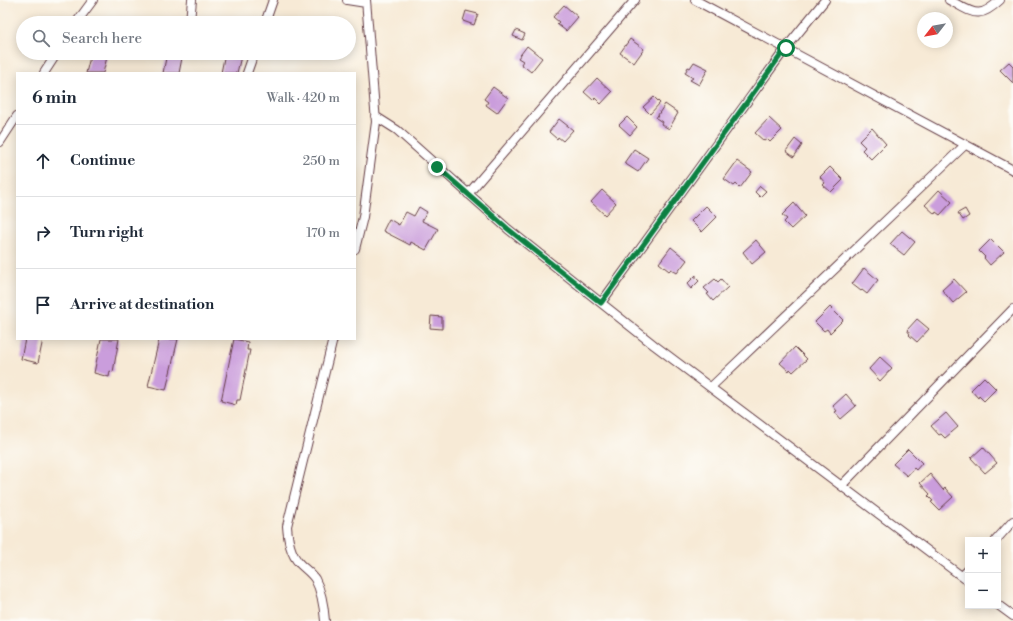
<!DOCTYPE html>
<meta charset="utf-8">
<style>
:root{--surface:#fff;--page:#f6f6f7;--text:#1f2937;--muted:#747a83;--line:#e0e1e3}
body{margin:0;font-family:"Libre Bodoni",serif;background:var(--page);color:var(--text)}
.controls{position:absolute;right:12px;bottom:12px;display:grid;overflow:hidden;border-radius:0px;box-shadow:0 2px 10px #0003}
.controls button{width:36px;height:36px;display:grid;place-items:center;padding:0;border:0;border-bottom:1px solid var(--line);background:var(--surface);color:var(--text);font:20px sans-serif}
.compass{position:absolute;left:917px;top:12px;width:36px;height:36px;border-radius:50%;background:var(--surface);box-shadow:0 2px 10px #0003;rotate:239deg}
.stop{position:absolute;width:12px;height:12px;margin:-9px;border:3px solid #0b8043;border-radius:50%;background:#fff}
.stop.end{background:#0b8043;border-color:#fff;box-shadow:0 1px 4px #0008}
.list{margin:0;padding:0;list-style:none}
h2{display:flex;justify-content:space-between;align-items:center;height:52px;margin:0;padding:0 16px;font-size:17px}
h2 small{font-size:13px;font-weight:400;color:var(--muted)}
.list li{display:grid;grid-template-columns:26px 1fr auto;gap:12px;align-items:center;box-sizing:border-box;height:72px;padding:0 16px;border-top:1px solid var(--line)}
.list b{display:block;font-size:15px;white-space:nowrap}
.list em{font-size:13px;font-style:normal;color:var(--muted)}
.icon{flex:none;width:22px;height:22px;fill:none;stroke:currentColor;stroke-width:2;stroke-linecap:round;stroke-linejoin:round}
.map{position:relative;flex:none;width:1013px;height:621px;overflow:hidden}
.search{position:absolute;background:var(--surface);box-shadow:0 2px 10px #0003;left:16px;top:16px;width:340px;height:44px;display:flex;align-items:center;gap:10px;box-sizing:border-box;padding:0 14px;border-radius:22px;color:var(--muted);font-size:15px}
.panel{position:absolute;background:var(--surface);box-shadow:0 2px 10px #0003;left:16px;top:72px;width:340px;height:268px;border-radius:0px}
.map>svg:first-child{display:block}
.building{fill:#ca9ddc}
.lines{fill:none;stroke-linecap:round;stroke-linejoin:round}
.street-casing{stroke:#643d45;stroke-width:10}
.street{stroke:#fff;stroke-width:8}
.route{stroke:#0b8043;stroke-width:5}
</style>
<div class="map">
<svg width="1013" height="621" viewBox="0 0 1013 621">
<rect width="100%" height="100%" fill="#fdfcf7"/>
<filter id="ink" filterUnits="userSpaceOnUse"><feTurbulence type="fractalNoise" baseFrequency=".025" numOctaves="2"/><feDisplacementMap in="SourceGraphic" scale="8" xChannelSelector="R" yChannelSelector="G"/><feConvolveMatrix kernelMatrix="1 2 1 2 8 2 1 2 1" color-interpolation-filters="sRGB"/></filter>
<filter id="wash" filterUnits="userSpaceOnUse"><feTurbulence type="fractalNoise" baseFrequency=".012" numOctaves="4" result="noise"/><feDisplacementMap in="SourceGraphic" scale="16" xChannelSelector="R" yChannelSelector="G"/><feGaussianBlur stdDeviation="0.9" result="paint"/><feColorMatrix in="noise" values="0 0 0 0 0 0 0 0 0 0 0 0 0 0 0 0 0 1.4 0 .05"/><feComposite in="paint" operator="in"/></filter>
<g filter="url(#wash)">
<rect width="100%" height="100%" fill="#f7ead6"/>
<g id="blocks">
<!-- building -->
<path class="building" d="M 564,5 L 578,17 L 566,31 L 557,24 L 559,22 L 553,17 Z
M 466,11 L 478,14 L 474,25 L 463,21 Z
M 516,30 L 525,34 L 522,40 L 513,36 Z
M 630,39 L 644,49 L 634,63 L 620,53 Z
M 527,46 L 542,58 L 531,72 L 521,64 L 523,61 L 518,58 Z
M 91,53 L 108,53 L 103,73 L 86,73 Z
M 167,53 L 183,53 L 179,73 L 163,73 Z
M 225,53 L 241,56 L 237,73 L 221,73 Z
M 694,62 L 708,69 L 699,85 L 690,80 L 693,78 L 685,73 L 688,67 L 690,68 Z
M 1009,62 L 1013,66 L 1013,83 L 1000,70 Z
M 597,78 L 612,92 L 601,104 L 595,98 L 593,100 L 584,92 Z
M 493,87 L 508,98 L 497,113 L 486,105 L 488,102 L 484,99 Z
M 654,97 L 660,103 L 650,114 L 643,107 Z
M 665,104 L 678,113 L 669,129 L 661,124 L 662,122 L 656,118 Z
M 627,117 L 637,127 L 630,135 L 619,125 Z
M 769,118 L 782,130 L 770,142 L 767,139 L 764,141 L 755,133 Z
M 559,119 L 573,130 L 563,141 L 558,137 L 557,139 L 549,132 Z
M 872,128 L 886,144 L 871,159 L 862,150 L 865,147 L 859,141 Z
M 795,139 L 802,145 L 794,157 L 786,151 Z
M 634,149 L 648,158 L 638,172 L 624,163 Z
M 737,161 L 752,172 L 740,188 L 736,184 L 734,186 L 724,179 Z
M 830,167 L 843,180 L 831,192 L 823,185 L 825,183 L 820,177 Z
M 760,186 L 766,191 L 760,197 L 755,192 Z
M 602,190 L 616,203 L 605,215 L 591,202 Z
M 939,190 L 952,202 L 940,215 L 936,212 L 935,214 L 925,205 Z
M 794,203 L 805,216 L 791,229 L 784,222 L 787,219 L 782,215 Z
M 706,206 L 717,217 L 702,232 L 691,221 Z
M 419,207 L 427,212 L 422,221 L 438,229 L 426,250 L 411,242 L 410,245 L 383,231 L 389,219 L 399,225 L 406,212 L 414,216 Z
M 965,209 L 969,216 L 963,220 L 958,213 Z
M 902,231 L 915,242 L 904,255 L 890,244 Z
M 991,239 L 1004,252 L 990,265 L 984,258 L 985,257 L 979,251 Z
M 756,240 L 766,252 L 752,264 L 743,252 Z
M 671,247 L 687,260 L 677,273 L 671,269 L 669,271 L 659,263 Z
M 864,268 L 878,280 L 867,294 L 862,290 L 861,291 L 852,284 Z
M 696,275 L 696,278 L 699,281 L 691,289 L 687,284 Z
M 715,279 L 718,282 L 721,279 L 728,287 L 713,301 L 707,294 L 709,293 L 704,288 Z
M 954,279 L 966,292 L 953,303 L 942,290 Z
M 830,307 L 843,320 L 830,333 L 827,329 L 824,331 L 815,322 Z
M 431,316 L 442,317 L 442,329 L 430,328 Z
M 917,319 L 929,329 L 917,342 L 909,335 L 910,334 L 907,330 Z
M 25,339 L 43,339 L 38,363 L 21,359 Z
M 101,339 L 119,339 L 113,372 L 110,371 L 109,377 L 94,373 Z
M 162,339 L 178,339 L 166,390 L 148,386 L 159,340 L 162,340 Z
M 234,339 L 248,342 L 247,350 L 250,350 L 240,400 L 237,400 L 236,405 L 221,401 Z
M 795,347 L 807,359 L 793,372 L 790,369 L 789,371 L 780,363 Z
M 880,357 L 892,368 L 880,381 L 869,369 Z
M 984,377 L 996,389 L 984,401 L 979,396 L 978,398 L 971,390 Z
M 846,394 L 856,406 L 841,419 L 835,412 L 837,411 L 833,406 Z
M 946,413 L 958,427 L 945,438 L 941,434 L 939,435 L 931,426 Z
M 983,447 L 997,463 L 985,473 L 971,458 Z
M 908,449 L 922,463 L 916,470 L 914,468 L 907,476 L 893,464 Z
M 930,474 L 943,490 L 945,488 L 953,497 L 939,510 L 931,502 L 933,501 L 928,496 L 930,494 L 920,483 Z"/>
</g>
</g>
<g filter="url(#ink)">
<use href="#blocks" fill-opacity="0" stroke="#643d45" stroke-width="1"/>
<g class="lines">
<defs>
<path id="street" d="M 347,0 L 366,3
M 695,0 L 1013,170
M 949,0 C 973,12 978,21 1000,0
M 190,21 L 192,0
M 76,23 L 93,0
M 265,23 L 273,0
M 44,73 L 57,53
M 247,73 L 254,53
M 375,116 L 397,130 L 508,229 L 654,345 L 968,581
M 0,142 L 17,116
M 468,194 L 635,0
M 355,249 L 363,217 L 376,122 L 366,0
M 601,303 L 786,48 L 825,0
M 711,387 L 965,145
M 842,485 L 1013,309
M 996,540 L 1013,521
M 962,576 L 968,570
M 998,605 L 1013,616
M 325,621 C 324,607 322,592 315,579 C 311,573 305,569 300,564 C 290,554 288,539 287,526 L 333,339"/>
</defs>
<!-- street casing -->
<use href="#street" class="street-casing"/>
<!-- street -->
<use href="#street" class="street"/>
</g>
</g>
<g class="lines" filter="url(#ink)">
<!-- route -->
<path class="route" d="M 437,167 L 508,229 L 601,303 L 786,48"/>
</g>
</svg>
<div class="controls">
<button>+</button>
<button>−</button>
</div>
<svg class="compass" viewBox="-18 -18 36 36"><path d="M0-13l5 13h-10z" fill="#e53935"/><path d="M0 13l5-13h-10z" fill="#747a83"/></svg>
<div class="stop" style="left:786px;top:48px"></div>
<div class="stop end" style="left:437px;top:167px"></div>
<div class="search"><svg class="icon" aria-label="search" viewBox="0 0 24 24"><circle cx="10" cy="10" r="6"/><path d="M15 15l6 6"/></svg>Search here</div>
<section class="panel">
<h2>6 min<small>Walk · 420 m</small></h2>
<ul class="list">
<li><svg class="icon" aria-label="ahead" viewBox="0 0 24 24"><path d="M12 20V5M6 11l6-6 6 6"/></svg><div><b>Continue</b></div><em>250 m</em></li>
<li><svg class="icon" aria-label="right" viewBox="0 0 24 24"><path d="M7 20v-9h11M14 6l5 5-5 5"/></svg><div><b>Turn right</b></div><em>170 m</em></li>
<li><svg class="icon" aria-label="arrive" viewBox="0 0 24 24"><path d="M6 21V4h12l-3 4 3 4H6"/></svg><div><b>Arrive at destination</b></div></li>
</ul>
</section>
</div>
